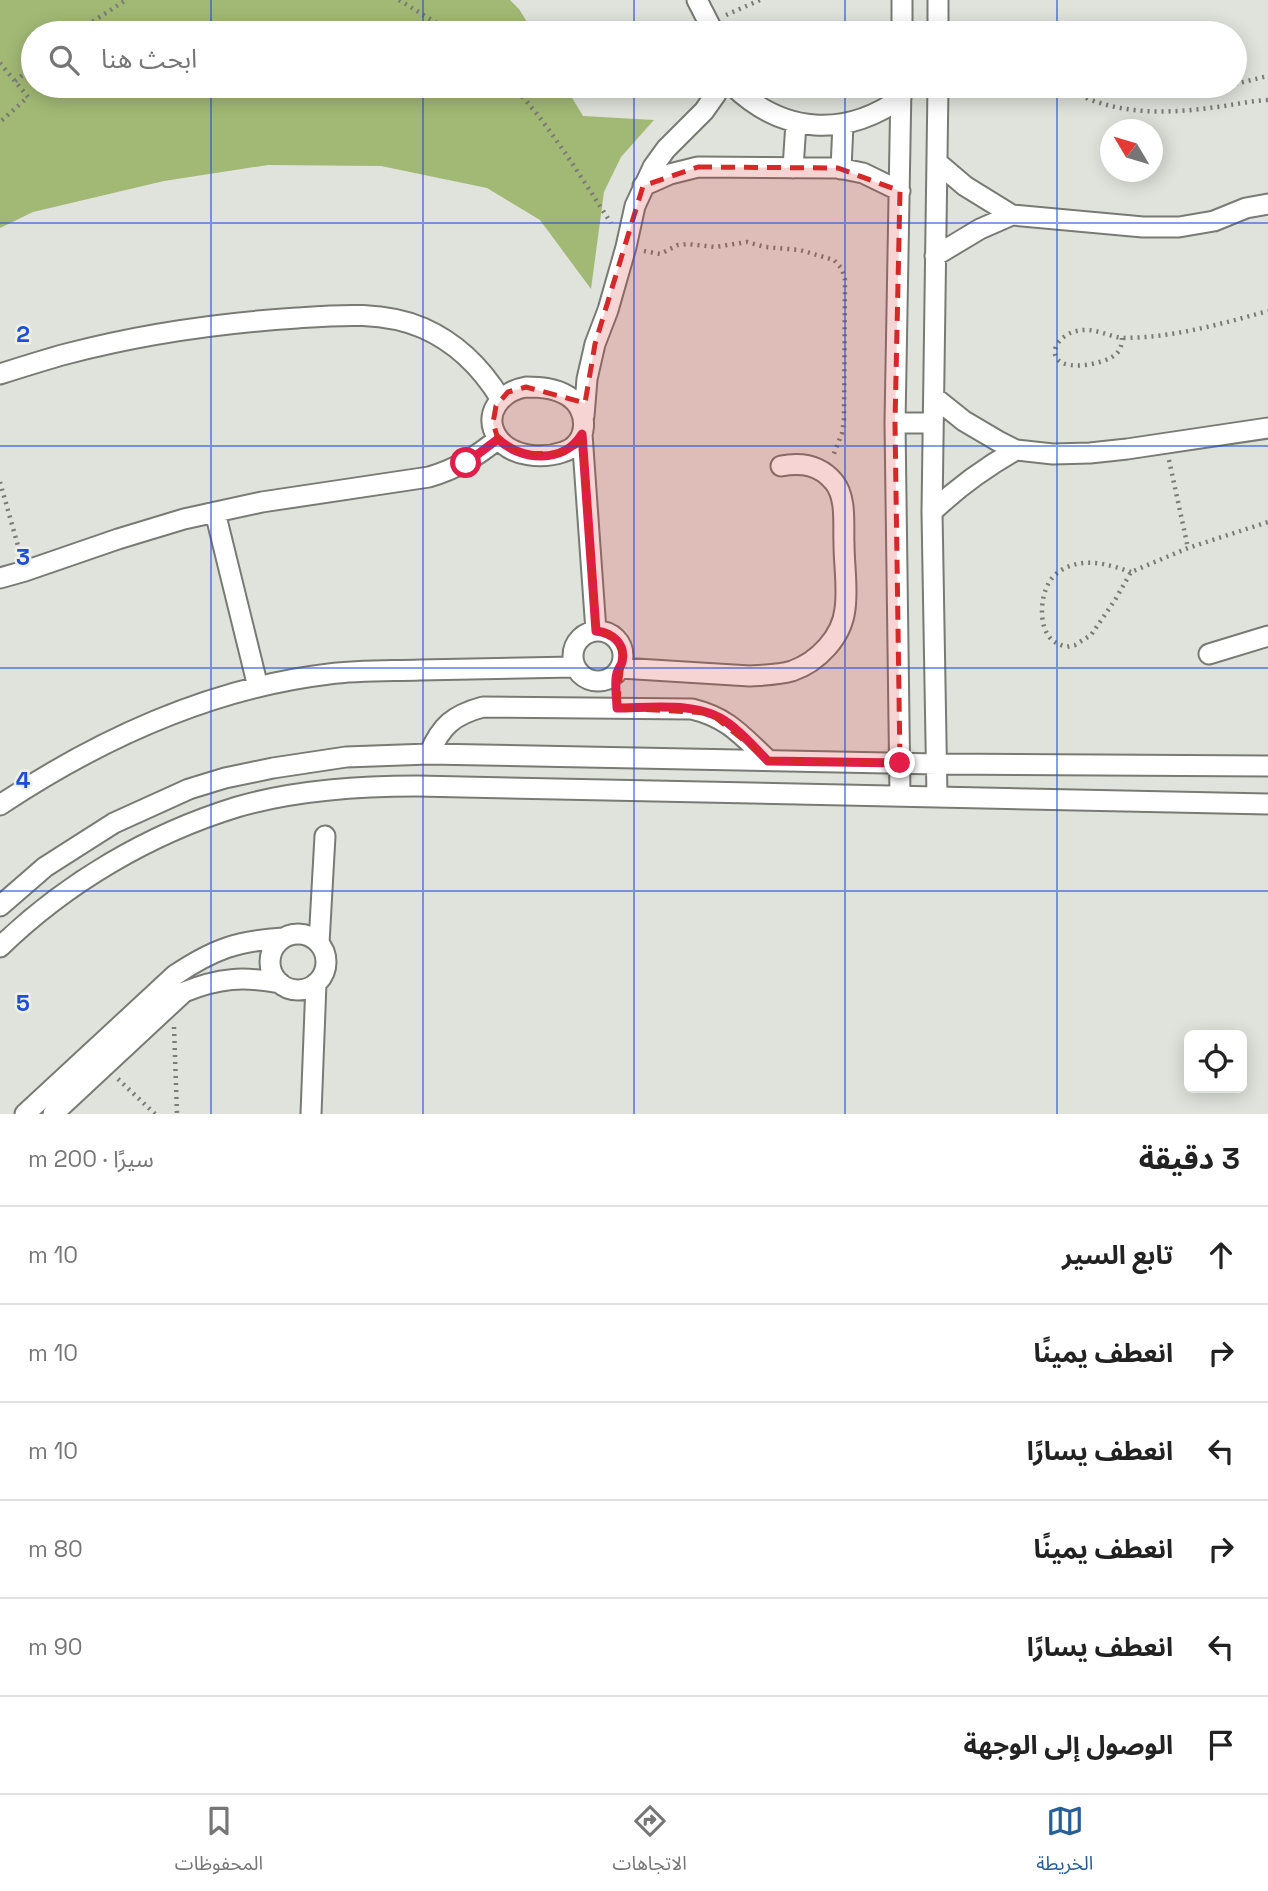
<!DOCTYPE html>
<html lang="ar">
<meta charset="utf-8">
<style>
:root{--surface:#fff;--page:#f6f6f6;--text:#222;--muted:#767676;--line:#e0e0e0;--accent:#265f97}
body{margin:0;font-family:"Space Grotesk","Noto Sans Arabic",sans-serif;background:var(--page);color:var(--text);direction:rtl}
.controls{position:absolute;right:21px;bottom:21px;display:grid;overflow:hidden;border-radius:10px;box-shadow:0 4px 18px #0003}
.controls button{width:63px;height:63px;display:grid;place-items:center;padding:0;border:0;border-bottom:2px solid var(--line);background:var(--surface);color:var(--text);font:35px sans-serif}
.compass{position:absolute;left:1100px;top:119px;width:63px;height:63px;border-radius:50%;background:var(--surface);box-shadow:0 4px 18px #0003;rotate:308deg}
.stop{position:absolute;width:21px;height:21px;margin:-16px;border:5px solid #e11d48;border-radius:50%;background:#fff}
.stop.end{background:#e11d48;border-color:#fff;box-shadow:0 2px 7px #0008}
.list{margin:0;padding:0;list-style:none}
h2{display:flex;justify-content:space-between;align-items:center;height:91px;margin:0;padding:0 28px;font-size:30px}
h2 small{font-size:23px;font-weight:400;color:var(--muted)}
.list li{display:grid;grid-template-columns:46px 1fr auto;gap:21px;align-items:center;box-sizing:border-box;height:98px;padding:0 28px;border-top:2px solid var(--line)}
.list b{display:block;font-size:26px;white-space:nowrap}
.list em{font-size:23px;font-style:normal;color:var(--muted)}
.icon{flex:none;width:38px;height:38px;fill:none;stroke:currentColor;stroke-width:2;stroke-linecap:round;stroke-linejoin:round}
.map{position:relative;flex:none;width:1268px;height:1114px;overflow:hidden;direction:ltr}
.search{position:absolute;background:var(--surface);box-shadow:0 4px 18px #0003;left:21px;right:21px;top:21px;height:77px;display:flex;align-items:center;gap:18px;box-sizing:border-box;padding:0 24px;border-radius:38px;color:var(--muted);font-size:26px}
.sheet{height:679px;background:var(--surface)}
nav{display:flex;justify-content:space-around;align-items:center;box-sizing:border-box;height:98px;border-top:2px solid var(--line);background:var(--surface);font-size:19px;color:var(--muted)}
nav a{display:grid;justify-items:center;gap:4px}
nav .on{color:var(--accent)}
.map>svg:first-child{display:block}
.green{fill:#a2b975}
.lines{fill:none;stroke-linecap:round;stroke-linejoin:round}
.street-casing{stroke:#787a73;stroke-width:23}
.path{stroke:#797b76;stroke-width:4.5;stroke-dasharray:2 5;stroke-linecap:butt}
.street{stroke:#fff;stroke-width:19}
.route{stroke:#e11d48;stroke-width:9}
.marked{fill:#d62828;fill-opacity:0.2;stroke:#d62828;stroke-width:5;stroke-dasharray:14 9;stroke-linejoin:round}
.grid{fill:none;stroke:#1d4ed8;stroke-width:2;stroke-opacity:0.55}
.grid-label{font-size:23px;text-anchor:middle;font-weight:bold;fill:#1d4ed8;stroke:#edf0e9;stroke-width:5;stroke-linejoin:round;paint-order:stroke}
</style>
<div class="map">
<svg width="1268" height="1114" viewBox="0 0 1268 1114">
<rect width="100%" height="100%" fill="#e0e3dc"/>
<!-- green -->
<path class="green" d="M 0,0 L 510,0 L 519,9 L 534,33 L 33,33 L 33,86 L 565,86 L 583,116 L 654,120 L 621,157 L 604,192 L 591,289 L 540,220 L 487,188 L 381,166 L 268,165 L 164,181 L 33,212 L 0,228 Z"/>
<g class="lines">
<defs>
<path id="street" d="M 697,0 L 714,33
M 902,33 L 902,0
M 938,33 L 938,0
M 733,86 C 783,134 845,138 901,98
M 938,163 L 965,186 L 1012,215 L 1143,227 L 1179,227 L 1214,221 L 1246,208 L 1268,204
M 793,168 L 796,123
M 841,169 L 843,124
M 643,186 L 670,174 L 698,167 L 838,168 L 863,173 L 900,191
M 935,256 L 980,229 L 1012,215
M 0,374 C 22,367 44,360 66,354 C 142,334 219,323 297,318 C 339,315 383,311 423,328 C 457,343 481,367 500,398
M 526,387 C 541,387 555,388 568,396 C 590,410 589,444 563,452 C 543,459 511,457 498,438 C 481,414 502,391 526,387 Z
M 934,397 L 964,421 L 998,441 L 1016,450 L 1053,454 L 1090,453 L 1127,449 L 1268,428
M 584,416 L 587,379 L 595,344 L 608,310 L 626,247 L 635,206 L 653,167 L 666,149 L 704,111 L 716,94 L 719,86
M 895,423 L 933,423
M 582,434 L 596,631
M 215,512 L 258,687
M 932,512 C 957,488 986,467 1016,450
M 0,578 L 25,571 L 118,539 L 184,519 L 262,502 L 429,477 C 456,469 476,457 498,439
M573 656a25 25 0 1 1 50 0a25 25 0 1 1-50 0Z
M 1209,654 L 1268,636
M 620,668 L 750,676 C 763,675 779,675 792,671 C 818,662 842,637 845,609 C 848,588 844,565 844,544 C 843,525 847,498 834,482 C 820,465 802,462 781,466
M 429,754 C 441,726 453,715 483,707 L 692,709 C 729,718 742,736 768,760
M 900,796 L 895,423 L 901,86
M 937,797 L 932,512 L 938,86
M 0,805 C 98,740 211,688 329,674 C 359,670 390,671 420,670 C 471,669 523,668 574,667
M 0,906 L 45,867 L 114,823 L 189,789 L 225,778 L 273,768 L 346,757 L 429,754 L 937,764 L 1268,766
M270 962a28 28 0 1 1 56 0a28 28 0 1 1-56 0Z
M 319,943 L 325,836
M 0,947 C 66,883 149,834 237,807 C 295,790 357,786 417,786 L 1268,804
M 25,1114 L 175,975 C 214,949 237,941 283,938
M 53,1114 L 184,992 C 219,978 243,976 280,983
M 311,1114 L 316,983"/>
</defs>
<!-- street casing -->
<use href="#street" class="street-casing"/>
<!-- path -->
<path class="path" d="M 399,0 L 453,33
M 726,15 L 760,0
M 75,33 L 126,0
M 0,63 L 28,97 L 0,122
M 15,81 L 33,67
M 1235,84 L 1268,76
M 513,86 C 551,127 580,176 611,223
M 1080,86 C 1080,97 1088,99 1097,102 C 1133,114 1172,113 1209,108 C 1229,106 1248,101 1268,100
M 1116,86 C 1152,95 1188,93 1225,86
M 644,251 L 660,254 L 678,245 L 687,244 L 715,247 L 747,242 L 765,247 L 800,250 L 834,260 L 842,269 L 845,280 L 844,420 L 842,433 L 833,456
M 1122,338 C 1122,343 1121,349 1117,353 C 1107,365 1052,375 1055,350 C 1056,342 1066,334 1073,332 C 1094,325 1108,338 1126,338 C 1175,337 1221,324 1268,311
M 1169,460 L 1188,548
M 0,482 L 20,553
M 1131,572 C 1113,566 1095,560 1077,564 C 1068,566 1059,570 1053,577 C 1041,590 1038,620 1048,635 C 1052,642 1058,644 1066,647 L 1075,645 L 1091,635 L 1115,600 L 1131,572 L 1188,548 L 1268,522
M 174,1027 L 177,1114
M 118,1079 L 155,1114"/>
<!-- street -->
<use href="#street" class="street"/>
</g>
<g class="lines">
<!-- route -->
<path class="route" d="M 466,463 L 498,439 C 521,461 564,464 582,434 L 596,631 C 613,633 626,644 622,662 C 621,666 618,669 617,673 C 614,683 617,698 617,708 C 651,708 700,701 728,723 C 743,734 755,748 768,761 L 900,763"/>
</g>
<!-- marked area -->
<path class="marked" d="M 698,167 L 838,168 L 900,191 L 895,423 L 900,763 L 768,760 L 710,713 L 617,708 L 623,653 L 611,635 L 596,631 L 583,442 L 563,453 L 523,454 L 498,439 L 493,423 L 496,406 L 508,392 L 526,387 L 585,403 L 595,344 L 643,186 Z"/>
<!-- grid -->
<path class="grid" d="M 211,0 L 211,33M 423,0 L 423,33M 634,0 L 634,33M 845,0 L 845,33M 1057,0 L 1057,33M 211,86 L 211,1114M 423,86 L 423,1114M 634,86 L 634,1114M 845,86 L 845,1114M 1057,86 L 1057,1114M 0,223 L 1268,223M 0,446 L 1268,446M 0,668 L 1268,668M 0,891 L 1268,891"/>
<g class="grid-label">
<text x="23" y="342">2</text>
<text x="23" y="565">3</text>
<text x="23" y="788">4</text>
<text x="23" y="1011">5</text>
</g>
</svg>
<div class="controls">
<button><svg class="icon" aria-label="locate" viewBox="0 0 24 24"><circle cx="12" cy="12" r="6"/><path d="M12 2v4M12 18v4M2 12h4M18 12h4"/></svg></button>
</div>
<svg class="compass" viewBox="-18 -18 36 36"><path d="M0-13l5 13h-10z" fill="#e53935"/><path d="M0 13l5-13h-10z" fill="#767676"/></svg>
<div class="stop" style="left:466px;top:463px"></div>
<div class="stop end" style="left:900px;top:763px"></div>
<div class="search"><svg class="icon" aria-label="search" viewBox="0 0 24 24"><circle cx="10" cy="10" r="6"/><path d="M15 15l6 6"/></svg>ابحث هنا</div>
</div>
<section class="sheet">
<h2>3 دقيقة<small>سيرًا · 200 m</small></h2>
<ul class="list">
<li><svg class="icon" aria-label="ahead" viewBox="0 0 24 24"><path d="M12 20V5M6 11l6-6 6 6"/></svg><div><b>تابع السير</b></div><em>10 m</em></li>
<li><svg class="icon" aria-label="right" viewBox="0 0 24 24"><path d="M7 20v-9h11M14 6l5 5-5 5"/></svg><div><b>انعطف يمينًا</b></div><em>10 m</em></li>
<li><svg class="icon" aria-label="left" viewBox="0 0 24 24"><path d="M17 20v-9H6M10 6l-5 5 5 5"/></svg><div><b>انعطف يسارًا</b></div><em>10 m</em></li>
<li><svg class="icon" aria-label="right" viewBox="0 0 24 24"><path d="M7 20v-9h11M14 6l5 5-5 5"/></svg><div><b>انعطف يمينًا</b></div><em>80 m</em></li>
<li><svg class="icon" aria-label="left" viewBox="0 0 24 24"><path d="M17 20v-9H6M10 6l-5 5 5 5"/></svg><div><b>انعطف يسارًا</b></div><em>90 m</em></li>
<li><svg class="icon" aria-label="arrive" viewBox="0 0 24 24"><path d="M6 21V4h12l-3 4 3 4H6"/></svg><div><b>الوصول إلى الوجهة</b></div></li>
</ul>
</section>
<nav>
<a class="on"><svg class="icon" aria-label="map" viewBox="0 0 24 24"><path d="M3 6l6-2 6 2 6-2v14l-6 2-6-2-6 2zM9 4v14M15 6v14"/></svg>الخريطة</a>
<a><svg class="icon" aria-label="directions" viewBox="0 0 24 24"><path d="M12 3l9 9-9 9-9-9zM9 14v-3h6M13 9l2 2-2 2"/></svg>الاتجاهات</a>
<a><svg class="icon" aria-label="saved" viewBox="0 0 24 24"><path d="M7 4h10v16l-5-4-5 4z"/></svg>المحفوظات</a>
</nav>
